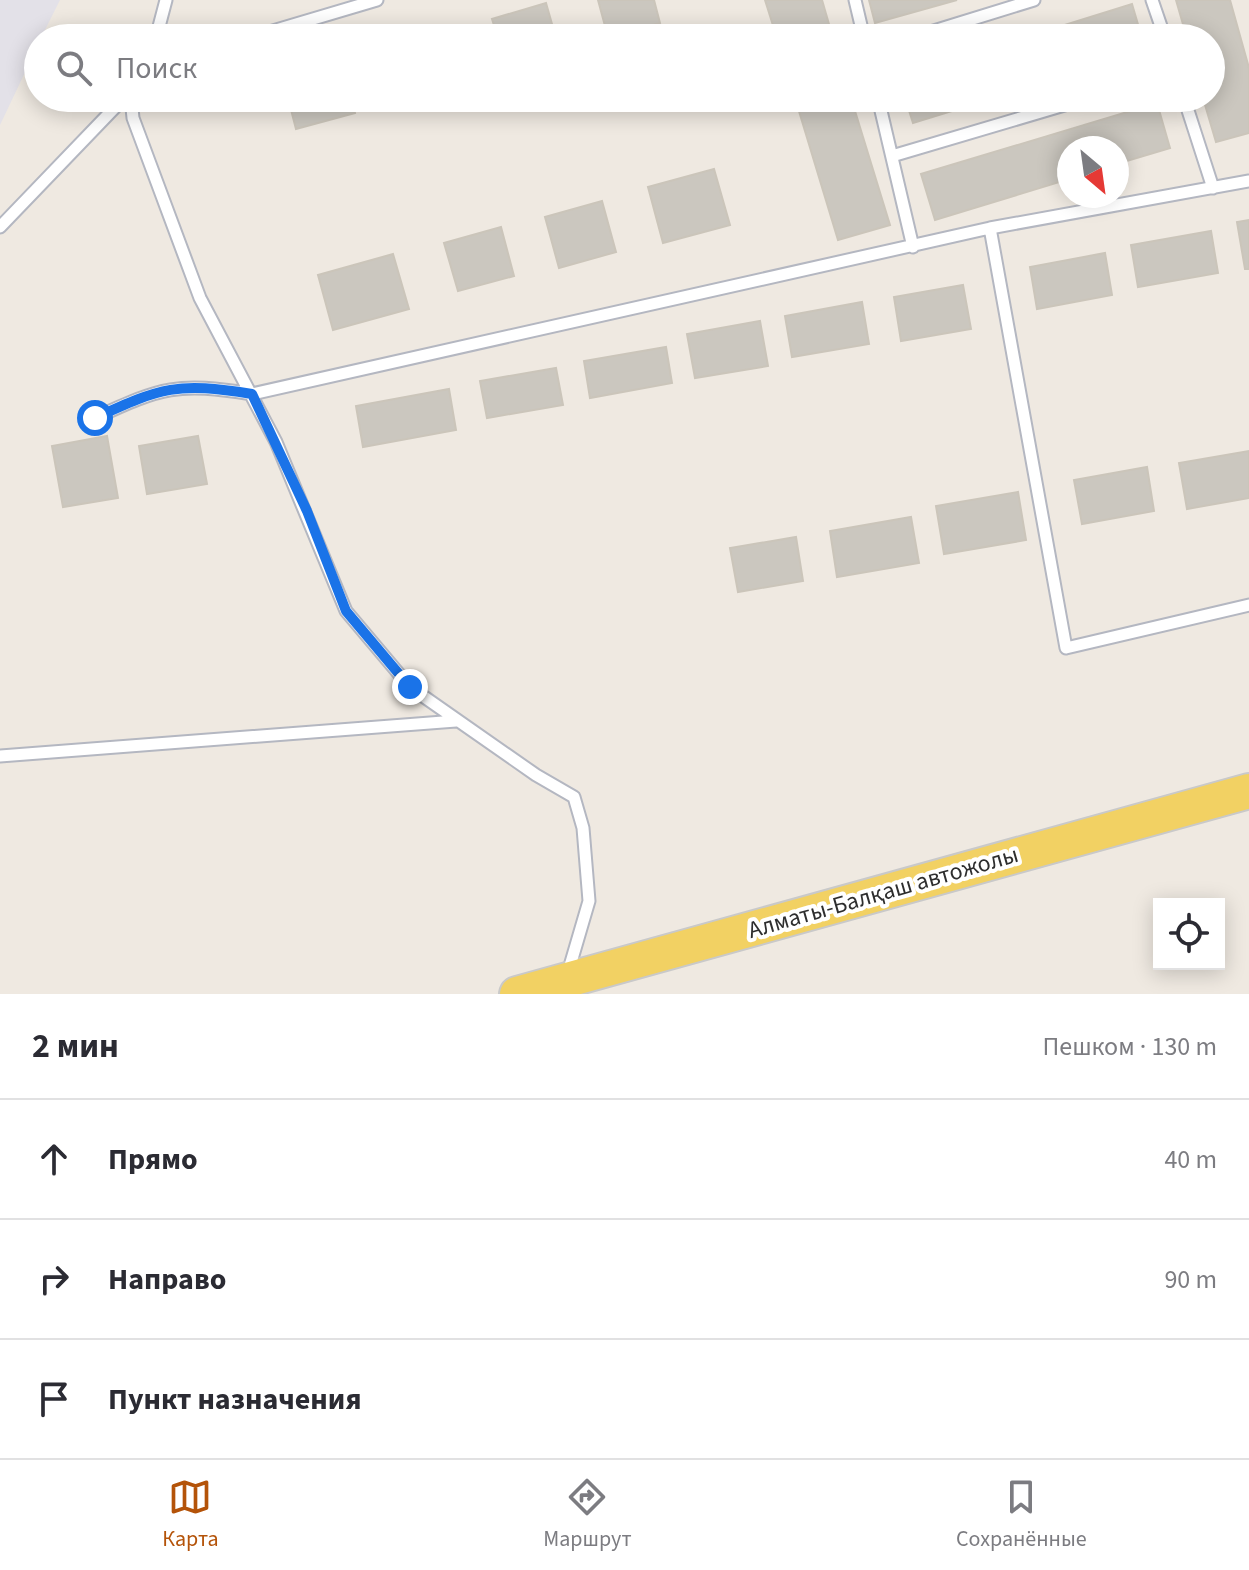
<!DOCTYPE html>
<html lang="ru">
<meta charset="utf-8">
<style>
:root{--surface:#fff;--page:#f7f7f7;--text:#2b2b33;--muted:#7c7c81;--line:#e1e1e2;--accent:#b45309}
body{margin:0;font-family:"Source Sans 3",sans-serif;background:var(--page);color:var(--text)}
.controls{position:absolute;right:24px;bottom:24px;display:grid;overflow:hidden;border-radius:0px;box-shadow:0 4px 20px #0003}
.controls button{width:72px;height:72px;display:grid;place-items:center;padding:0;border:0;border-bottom:2px solid var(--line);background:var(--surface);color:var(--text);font:40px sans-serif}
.compass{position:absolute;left:1057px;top:136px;width:72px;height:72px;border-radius:50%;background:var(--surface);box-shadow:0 4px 20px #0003;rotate:151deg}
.stop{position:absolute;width:24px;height:24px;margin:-18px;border:6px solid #1a73e8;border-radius:50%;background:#fff}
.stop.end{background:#1a73e8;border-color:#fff;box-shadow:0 2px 8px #0008}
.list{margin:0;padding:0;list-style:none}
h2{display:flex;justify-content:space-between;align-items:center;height:104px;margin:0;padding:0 32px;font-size:34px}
h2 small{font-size:26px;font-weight:400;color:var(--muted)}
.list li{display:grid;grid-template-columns:52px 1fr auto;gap:24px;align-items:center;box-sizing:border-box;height:120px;padding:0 32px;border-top:2px solid var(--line)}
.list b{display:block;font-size:30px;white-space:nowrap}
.list em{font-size:26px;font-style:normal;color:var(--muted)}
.icon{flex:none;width:44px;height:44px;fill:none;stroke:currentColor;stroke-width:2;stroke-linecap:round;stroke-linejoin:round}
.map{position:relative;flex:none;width:1249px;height:994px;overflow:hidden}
.search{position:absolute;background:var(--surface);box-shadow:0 4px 20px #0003;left:24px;right:24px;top:24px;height:88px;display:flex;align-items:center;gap:20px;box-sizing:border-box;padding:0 28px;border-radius:44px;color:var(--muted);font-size:30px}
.sheet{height:464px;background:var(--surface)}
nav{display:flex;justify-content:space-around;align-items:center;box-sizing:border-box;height:112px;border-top:2px solid var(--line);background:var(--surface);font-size:22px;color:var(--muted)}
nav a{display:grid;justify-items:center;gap:4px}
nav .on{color:var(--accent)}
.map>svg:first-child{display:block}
.industrial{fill:#e3e1e8}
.building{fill:#cbc7bf;stroke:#cbc5ba;stroke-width:2}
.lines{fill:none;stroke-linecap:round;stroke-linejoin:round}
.lane-casing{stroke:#b4b7c1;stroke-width:15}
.primary-casing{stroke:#c9c9c9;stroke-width:38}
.lane{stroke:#fff;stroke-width:11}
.primary{stroke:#f2d163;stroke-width:34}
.route{stroke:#1a73e8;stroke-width:10}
.labels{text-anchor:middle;stroke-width:8;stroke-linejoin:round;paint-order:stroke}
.street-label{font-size:24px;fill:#2e2e2e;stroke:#fff}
</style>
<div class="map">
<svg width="1249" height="994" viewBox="0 0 1249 994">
<rect width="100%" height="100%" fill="#efe9e1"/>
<!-- industrial -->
<path class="industrial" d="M 0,0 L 60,0 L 41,38 L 38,38 L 38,45 L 0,125 Z"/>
<!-- building -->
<path class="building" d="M 598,0 L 654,0 L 660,23 L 608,37 Z
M 765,0 L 822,0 L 833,38 L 777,38 Z
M 869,0 L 957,0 L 875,23 Z
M 1176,0 L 1230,0 L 1249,68 L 1249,133 L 1216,142 L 1203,98 L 1211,98 L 1211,38 L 1187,38 Z
M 546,3 L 556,38 L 498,38 L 492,19 Z
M 1132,4 L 1142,38 L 1023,38 Z
M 453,27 L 456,38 L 414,38 Z
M 288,98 L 351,98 L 355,113 L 296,129 Z
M 795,98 L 851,98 L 890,225 L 838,240 Z
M 905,98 L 994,98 L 913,123 Z
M 1157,103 L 1170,148 L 1117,164 L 1117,148 L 1069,148 L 1069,179 L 935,220 L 921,174 Z
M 714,169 L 730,225 L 663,243 L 648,187 Z
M 602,201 L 616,252 L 559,268 L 545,217 Z
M 1249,220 L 1249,269 L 1245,269 L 1237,222 Z
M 501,227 L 514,276 L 458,291 L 444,243 Z
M 1211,231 L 1218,273 L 1138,287 L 1131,245 Z
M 1105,253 L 1112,295 L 1037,309 L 1030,267 Z
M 393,254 L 409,309 L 333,330 L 318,275 Z
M 963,285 L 971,329 L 901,341 L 894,297 Z
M 862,302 L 869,344 L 792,357 L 785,316 Z
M 760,321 L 768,366 L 695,378 L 687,334 Z
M 666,347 L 672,383 L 590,398 L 584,361 Z
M 556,368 L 563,405 L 487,418 L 480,381 Z
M 449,389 L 456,430 L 363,447 L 356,406 Z
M 107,436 L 118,498 L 63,507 L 52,446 Z
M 198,436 L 207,484 L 147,494 L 139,446 Z
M 1249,451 L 1249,498 L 1187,509 L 1179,463 Z
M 1147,467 L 1154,511 L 1082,524 L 1074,480 Z
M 1018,492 L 1026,540 L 944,554 L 936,506 Z
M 911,517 L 919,563 L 837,577 L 830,531 Z
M 796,537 L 803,581 L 738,592 L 730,548 Z"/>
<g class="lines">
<defs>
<path id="lane" d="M 855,0 L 864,38
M 1152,0 L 1165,38
M 156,38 L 166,0
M 249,38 L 377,0
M 911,38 L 1034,0
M 131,98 L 133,118 L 200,298 L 276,442 L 346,611 L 410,687 L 536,775 L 574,797 L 583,828 L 589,901 L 567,976
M 878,98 L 913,247
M 1184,98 L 1213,188
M 892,156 L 1088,98
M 0,227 L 124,98
M 990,228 L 1066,648 L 1249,605
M 95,418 C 162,387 177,382 252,394 L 990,228 L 1249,181
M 0,756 L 456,721"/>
<path id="primary" d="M 517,994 L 1249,791"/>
</defs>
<!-- lane casing -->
<use href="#lane" class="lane-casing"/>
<!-- primary casing -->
<use href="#primary" class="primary-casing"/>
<!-- lane -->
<use href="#lane" class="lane"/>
<!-- primary -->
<use href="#primary" class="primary"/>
</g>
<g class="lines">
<!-- route -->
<path class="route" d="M 95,418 C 162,387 177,382 252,394 L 307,511 L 346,611 L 410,687"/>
</g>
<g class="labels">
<!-- street labels -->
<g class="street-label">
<text transform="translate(883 892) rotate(-16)" y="8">Алматы-Балқаш автожолы</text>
</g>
</g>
</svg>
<div class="controls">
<button><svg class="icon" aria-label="locate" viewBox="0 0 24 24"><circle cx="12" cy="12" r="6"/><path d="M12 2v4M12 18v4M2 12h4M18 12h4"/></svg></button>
</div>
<svg class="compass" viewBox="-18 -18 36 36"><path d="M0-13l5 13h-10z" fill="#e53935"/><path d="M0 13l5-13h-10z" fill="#7c7c81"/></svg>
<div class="stop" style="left:95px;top:418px"></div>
<div class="stop end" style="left:410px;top:687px"></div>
<div class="search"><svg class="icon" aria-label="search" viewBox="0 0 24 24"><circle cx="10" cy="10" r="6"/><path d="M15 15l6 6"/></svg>Поиск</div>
</div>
<section class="sheet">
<h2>2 мин<small>Пешком · 130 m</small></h2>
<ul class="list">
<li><svg class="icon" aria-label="ahead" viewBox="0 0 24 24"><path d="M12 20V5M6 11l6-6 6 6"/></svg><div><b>Прямо</b></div><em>40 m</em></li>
<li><svg class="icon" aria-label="right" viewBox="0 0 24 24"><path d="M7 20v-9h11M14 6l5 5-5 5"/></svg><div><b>Направо</b></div><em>90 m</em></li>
<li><svg class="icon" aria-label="arrive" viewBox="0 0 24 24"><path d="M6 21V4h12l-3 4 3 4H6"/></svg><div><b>Пункт назначения</b></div></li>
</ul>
</section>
<nav>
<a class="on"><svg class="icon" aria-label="map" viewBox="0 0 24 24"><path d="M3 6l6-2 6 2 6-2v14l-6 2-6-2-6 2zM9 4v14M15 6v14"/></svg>Карта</a>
<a><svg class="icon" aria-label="directions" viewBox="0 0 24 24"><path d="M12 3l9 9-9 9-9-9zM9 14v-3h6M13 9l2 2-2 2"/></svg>Маршрут</a>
<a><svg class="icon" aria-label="saved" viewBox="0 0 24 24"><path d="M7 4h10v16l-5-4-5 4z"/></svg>Сохранённые</a>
</nav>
